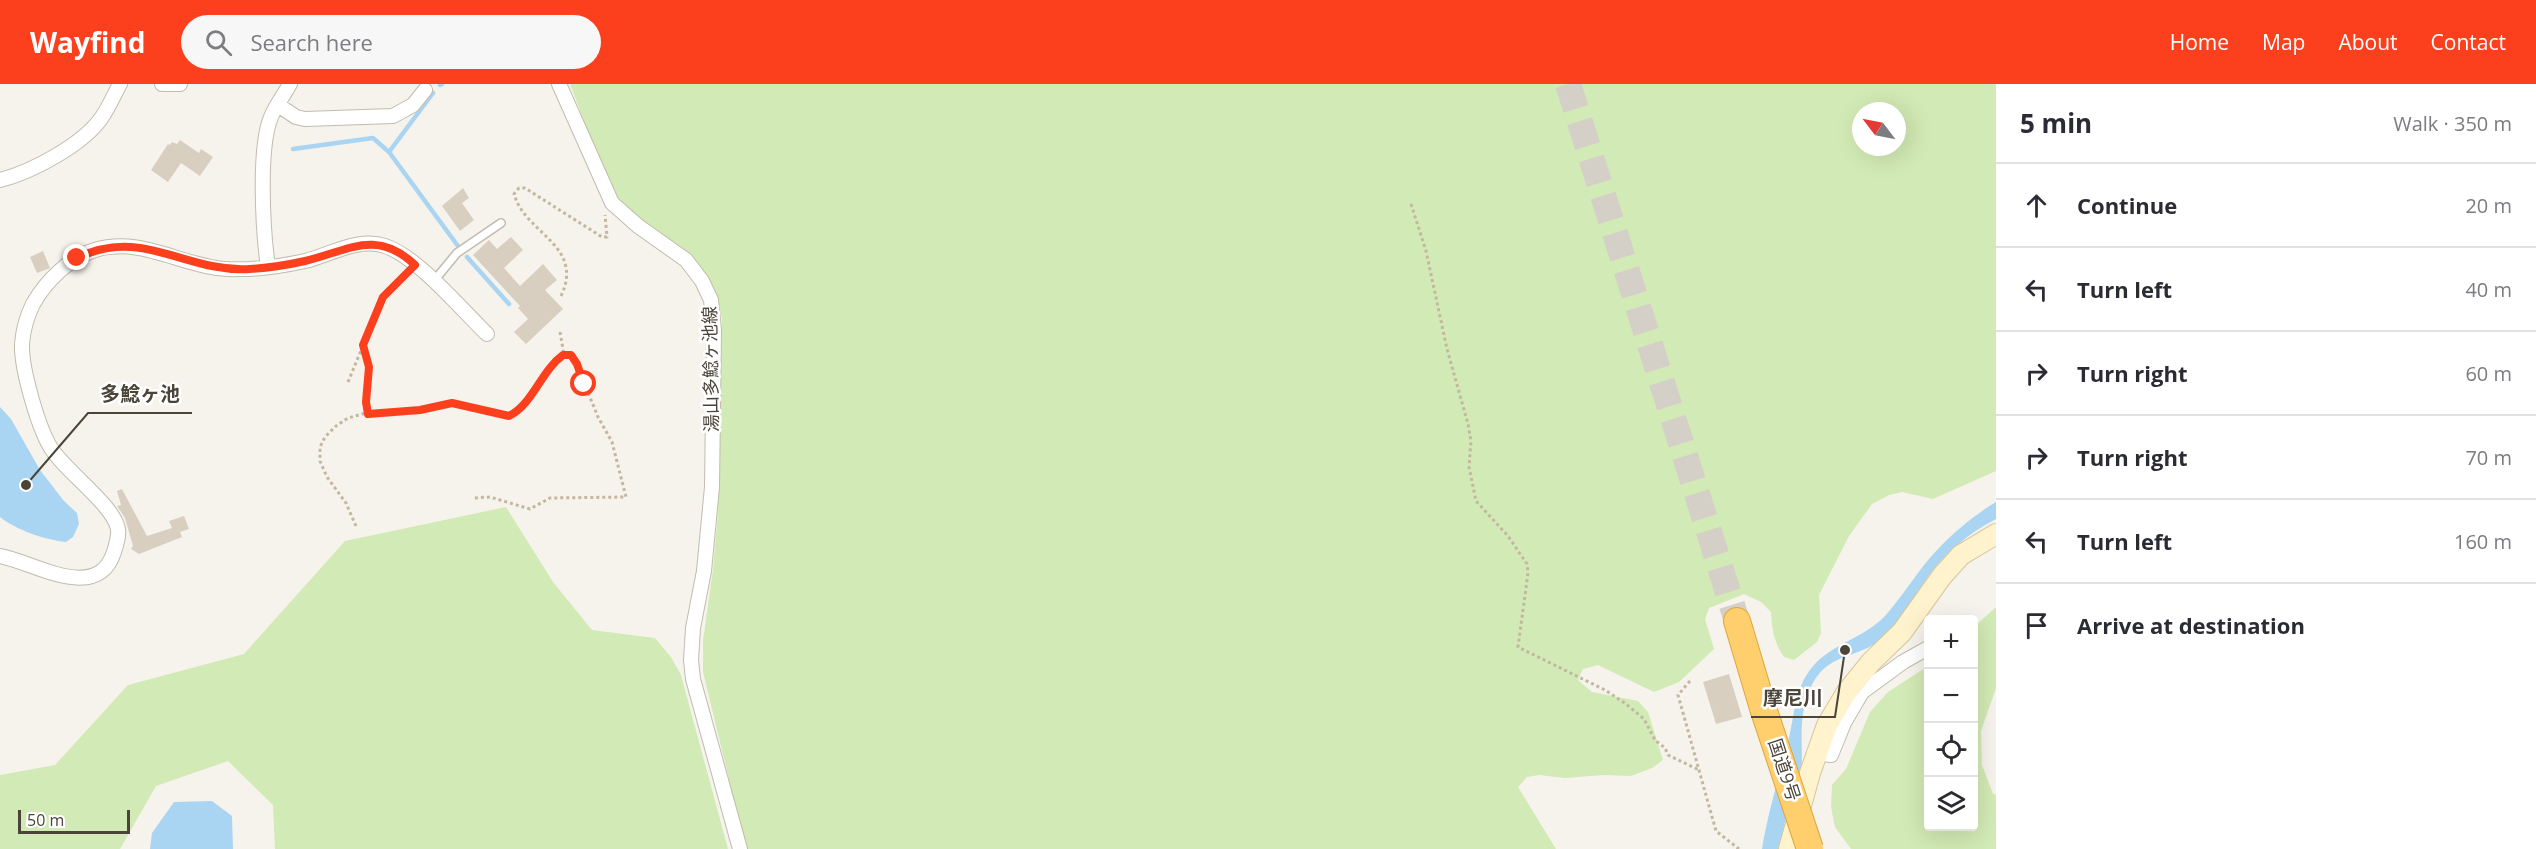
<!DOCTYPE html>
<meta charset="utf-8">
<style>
:root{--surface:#fff;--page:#f7f7f7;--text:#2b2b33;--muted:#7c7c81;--line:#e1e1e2;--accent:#fc3f1d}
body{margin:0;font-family:"Open Sans","Noto Sans JP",sans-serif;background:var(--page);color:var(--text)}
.controls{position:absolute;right:18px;bottom:18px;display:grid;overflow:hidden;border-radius:6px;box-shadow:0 6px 24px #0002}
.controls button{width:54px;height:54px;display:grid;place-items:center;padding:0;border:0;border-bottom:2px solid var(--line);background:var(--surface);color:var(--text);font:30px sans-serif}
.compass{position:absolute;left:1852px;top:18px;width:54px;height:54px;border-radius:50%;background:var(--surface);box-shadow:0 6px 24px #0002;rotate:302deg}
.scale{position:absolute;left:18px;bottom:15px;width:112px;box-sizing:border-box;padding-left:6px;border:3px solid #4b4439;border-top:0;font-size:16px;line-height:21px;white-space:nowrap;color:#4b4439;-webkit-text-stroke:4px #fff;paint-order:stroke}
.stop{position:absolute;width:18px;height:18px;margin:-14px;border:4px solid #fc3f1d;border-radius:50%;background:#fff}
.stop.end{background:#fc3f1d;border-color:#fff;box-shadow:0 2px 6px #0008}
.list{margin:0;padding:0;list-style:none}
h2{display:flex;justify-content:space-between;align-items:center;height:78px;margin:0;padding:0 24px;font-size:26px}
h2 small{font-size:20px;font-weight:400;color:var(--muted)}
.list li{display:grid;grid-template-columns:39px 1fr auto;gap:18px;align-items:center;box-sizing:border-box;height:84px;padding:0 24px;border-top:2px solid var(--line)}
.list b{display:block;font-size:22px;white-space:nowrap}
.list em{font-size:20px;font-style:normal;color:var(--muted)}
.icon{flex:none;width:33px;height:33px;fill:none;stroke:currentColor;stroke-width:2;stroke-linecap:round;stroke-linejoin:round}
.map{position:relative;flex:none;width:1996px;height:765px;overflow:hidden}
header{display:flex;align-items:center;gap:36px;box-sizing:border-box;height:84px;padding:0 30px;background:var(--accent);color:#fff}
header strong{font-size:28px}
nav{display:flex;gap:33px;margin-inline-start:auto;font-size:21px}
.search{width:420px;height:54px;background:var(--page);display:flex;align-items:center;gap:15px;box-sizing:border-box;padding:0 21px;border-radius:33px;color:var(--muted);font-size:22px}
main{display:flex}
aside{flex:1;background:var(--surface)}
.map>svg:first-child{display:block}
.green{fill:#d2eab5;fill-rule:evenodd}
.water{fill:#a9d4f2}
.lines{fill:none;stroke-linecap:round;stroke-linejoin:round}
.stream{stroke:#a9d4f2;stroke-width:4.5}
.building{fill:#d8cfc1}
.highway-tunnel{stroke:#d4d0c8;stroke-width:26;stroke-dasharray:26 13;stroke-linecap:butt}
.lane-casing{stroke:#c2bbae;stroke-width:10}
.street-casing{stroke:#c2bbae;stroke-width:16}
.secondary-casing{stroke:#d6c79b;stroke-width:22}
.highway-casing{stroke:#e0a43c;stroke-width:28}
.path{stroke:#c4b79f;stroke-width:3;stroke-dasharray:3 3;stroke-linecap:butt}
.lane{stroke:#fff;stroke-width:7}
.street{stroke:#fff;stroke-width:14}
.secondary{stroke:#fff3cd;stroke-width:20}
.highway{stroke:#ffcf6e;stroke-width:26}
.highway-bridge-casing{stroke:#e0a43c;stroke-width:28;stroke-linecap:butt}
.highway-bridge{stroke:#ffcf6e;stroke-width:26}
.route{stroke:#fc3f1d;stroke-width:8}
.labels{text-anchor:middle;stroke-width:5;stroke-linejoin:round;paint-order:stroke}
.street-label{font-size:18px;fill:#4b4439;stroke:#fff}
.leader{fill:none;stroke:#4b4439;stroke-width:2}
.callout-dot{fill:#4b4439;stroke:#fff;stroke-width:2}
.callout-label{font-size:20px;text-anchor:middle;font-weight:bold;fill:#4b4439;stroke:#fff;stroke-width:5;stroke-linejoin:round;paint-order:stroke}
</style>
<header>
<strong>Wayfind</strong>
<div class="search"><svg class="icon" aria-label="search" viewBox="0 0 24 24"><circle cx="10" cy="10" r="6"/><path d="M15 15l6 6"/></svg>Search here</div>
<nav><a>Home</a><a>Map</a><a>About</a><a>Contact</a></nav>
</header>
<main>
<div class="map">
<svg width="1996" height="765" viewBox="0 0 1996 765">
<rect width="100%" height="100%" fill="#f6f3ec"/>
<!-- green -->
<path class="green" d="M 570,0 L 1996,0 L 1996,387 L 1933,415 L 1902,408 L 1889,411 L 1872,420 L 1849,452 L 1819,511 L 1821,549 L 1817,558 L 1794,576 L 1784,573 C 1774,558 1772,546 1771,528 L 1761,518 L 1744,510 L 1709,524 L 1705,535 L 1714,565 L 1679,598 L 1654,608 L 1598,581 L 1583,585 L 1578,596 L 1592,608 L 1638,617 L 1648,628 L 1663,676 L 1652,684 L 1631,692 L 1604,691 L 1565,694 L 1539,691 L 1527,693 L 1518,703 L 1556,765 L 746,765 L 703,588 L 703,557 L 713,485 L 718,429 L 722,235 C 709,160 653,162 615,110 C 610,103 607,93 604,85 C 591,57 581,29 570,0 ZM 1861,27 L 1897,27 L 1897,63 L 1861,63 Z
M 506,423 L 553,498 L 592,546 L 655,554 L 671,573 L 681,591 L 728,765 L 275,765 L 273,721 L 228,677 L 156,702 L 120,765 L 0,765 L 0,691 L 55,681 L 128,601 L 244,570 L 345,457 Z
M 1996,523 L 1996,604 L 1981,647 L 1982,681 L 1993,710 L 1996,711 L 1996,765 L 1851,765 L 1835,743 L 1831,723 L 1832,701 L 1846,685 L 1870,628 L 1888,608 L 1928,582 L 1928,742 L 1974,742 L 1974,543 Z"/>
<!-- water -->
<path class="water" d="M 0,323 L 11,335 L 40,386 L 64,417 L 77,429 L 79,440 L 73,453 L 66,458 C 46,456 16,446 0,433 Z
M 1996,418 L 1996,435 C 1969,449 1944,469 1927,494 C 1913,514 1902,536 1884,553 C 1857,577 1825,566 1809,608 C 1799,632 1802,656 1802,681 C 1802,697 1790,717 1786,733 C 1783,744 1782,755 1780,765 L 1762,765 C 1768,728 1779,694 1788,658 C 1795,631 1794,603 1814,581 C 1834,559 1864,554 1885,532 C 1904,511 1919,484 1939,464 C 1955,447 1976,430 1996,418 Z
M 212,717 L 232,732 L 233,765 L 150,765 L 152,749 L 174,718 Z"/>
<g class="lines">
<!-- stream -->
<path class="stream" d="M 440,1 L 442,0
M 293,65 L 373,54 L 389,68 L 458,162
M 389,68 L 433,9
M 467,173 L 509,220"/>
</g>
<!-- building -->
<path class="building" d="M 180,56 L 199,69 L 201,65 L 213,73 L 200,92 L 181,79 L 168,98 L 151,86 L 168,60 L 170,61 L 172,58 L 177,60 Z
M 463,104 L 469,114 L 462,119 L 474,136 L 460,147 L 442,122 Z
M 511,153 L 523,166 L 504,184 L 520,202 L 543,180 L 557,196 L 545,206 L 563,225 L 526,260 L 514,248 L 528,235 L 518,224 L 520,222 L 473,171 L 489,156 L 497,165 Z
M 43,167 L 50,184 L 37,189 L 30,173 Z
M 122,405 L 147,452 L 172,444 L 169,437 L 184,432 L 189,445 L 180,448 L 182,453 L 139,470 L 131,465 L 133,462 L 125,434 L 117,422 L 121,421 L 117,407 Z
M 1729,590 L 1742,633 L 1716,640 L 1703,598 Z"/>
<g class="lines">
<!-- highway-tunnel -->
<path class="highway-tunnel" d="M 1568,0 L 1737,537"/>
<defs>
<path id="lane" d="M 433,198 L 457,169 L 501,139"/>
<path id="street" d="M 162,0 L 180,0
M 559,0 L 612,119 L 638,142 L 686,176 L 702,197 L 711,216 L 714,246 L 712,403 L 704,487 L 693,544 L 691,576 L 693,595 L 740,765
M 278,21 L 296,33 L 305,35 L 393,32 L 413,21 L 425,6
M 0,96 C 32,88 84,60 102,33 C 109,23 114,11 120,0
M 268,183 C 263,148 258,64 271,33 C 276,21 284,11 290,0
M 0,472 C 34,478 97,520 114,468 C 116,462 119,450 118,445 C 114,422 67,388 53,367 C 39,348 21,284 22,260 C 23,247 27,232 33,220 C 46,197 69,174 95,166 C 138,153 175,178 217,184 C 227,186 238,185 249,185 C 267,184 287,181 305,177 C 330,171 358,153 385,162 C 418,173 461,225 487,250
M 1817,669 L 1831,671 L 1844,639 L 1862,608 L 1903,578 L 1928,564"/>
<path id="secondary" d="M 1789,765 L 1810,689 L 1827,641 L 1846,609 L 1871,578 L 1902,548 L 1942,492 L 1961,471 L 1996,450"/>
<path id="highway" d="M 1737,537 L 1763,624"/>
</defs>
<!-- lane casing -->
<use href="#lane" class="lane-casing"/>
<!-- street casing -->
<use href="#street" class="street-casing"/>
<!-- secondary casing -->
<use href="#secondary" class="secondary-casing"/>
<!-- highway casing -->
<use href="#highway" class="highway-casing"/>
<!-- path -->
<path class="path" d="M 1411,120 L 1426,167 L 1447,265 L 1468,340 L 1471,357 L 1469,383 L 1476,417 L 1508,452 L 1527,480 L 1528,489 L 1518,563 L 1605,606 L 1626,620 L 1644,635 L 1655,656 L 1665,664 L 1668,671 L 1699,686
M 561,212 C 585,161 525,150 514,110 L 519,104 L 525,104 L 602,153 L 607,153 L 605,131
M 560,248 L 564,271
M 363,261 L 369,283 L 367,330
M 348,298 L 383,213 L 405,190
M 356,442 L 346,419 L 327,393 L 320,377 L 320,363 L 325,353 L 336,342 L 348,334 L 362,330 L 420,326 L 452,319 L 509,332 L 518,327 L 557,276 L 563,271 L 571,271 L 577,281 L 598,333 L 612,358 L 626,413 L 550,414 L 530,425 L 490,413 L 473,414
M 1690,597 L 1678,611 L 1716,747 L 1739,765"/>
<!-- lane -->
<use href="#lane" class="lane"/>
<!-- street -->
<use href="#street" class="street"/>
<!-- secondary -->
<use href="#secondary" class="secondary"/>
<!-- highway -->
<use href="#highway" class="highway"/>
<defs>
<path id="highway-bridge" d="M 1763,624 L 1810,765"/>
</defs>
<!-- highway-bridge casing -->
<use href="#highway-bridge" class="highway-bridge-casing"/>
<!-- highway-bridge -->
<use href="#highway-bridge" class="highway-bridge"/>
</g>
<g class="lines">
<!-- route -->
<path class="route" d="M 77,174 C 143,142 185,189 250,185 C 268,184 287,181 305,177 C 348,167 376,144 415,181 L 383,213 L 363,261 L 369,283 L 366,318 L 368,330 L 420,326 L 452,319 L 509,332 C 533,320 541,287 563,271 L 571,271 L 577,280 L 584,300"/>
</g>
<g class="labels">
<!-- street labels -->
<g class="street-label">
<text transform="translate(711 285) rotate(-91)" y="6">湯山多鯰ヶ池線</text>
<text transform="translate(1784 686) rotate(72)" y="6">国道9号</text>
</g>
</g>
<!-- callouts -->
<path class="leader" d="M26 401L88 329H192M1845 566L1835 633H1751"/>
<g class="callout-dot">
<circle cx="26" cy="401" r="6"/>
<circle cx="1845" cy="566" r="6"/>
</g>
<g class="callout-label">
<text x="140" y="317">多鯰ヶ池</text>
<text x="1793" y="621">摩尼川</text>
</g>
</svg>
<div class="controls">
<button>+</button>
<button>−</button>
<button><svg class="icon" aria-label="locate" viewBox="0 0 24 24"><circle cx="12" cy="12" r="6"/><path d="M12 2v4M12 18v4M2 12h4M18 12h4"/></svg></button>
<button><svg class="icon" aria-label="layers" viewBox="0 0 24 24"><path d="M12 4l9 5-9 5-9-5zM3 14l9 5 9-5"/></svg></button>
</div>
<svg class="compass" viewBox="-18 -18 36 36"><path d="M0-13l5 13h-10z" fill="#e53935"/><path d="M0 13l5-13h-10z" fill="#7c7c81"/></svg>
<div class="scale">50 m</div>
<div class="stop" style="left:584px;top:300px"></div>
<div class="stop end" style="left:77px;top:174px"></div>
</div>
<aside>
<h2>5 min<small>Walk · 350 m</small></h2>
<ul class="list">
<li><svg class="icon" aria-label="ahead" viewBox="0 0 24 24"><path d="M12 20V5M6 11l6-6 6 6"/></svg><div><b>Continue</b></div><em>20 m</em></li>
<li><svg class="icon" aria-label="left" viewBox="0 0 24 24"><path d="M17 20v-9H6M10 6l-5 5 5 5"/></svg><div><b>Turn left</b></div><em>40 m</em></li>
<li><svg class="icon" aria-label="right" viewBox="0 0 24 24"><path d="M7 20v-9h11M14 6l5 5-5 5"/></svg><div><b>Turn right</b></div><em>60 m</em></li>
<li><svg class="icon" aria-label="right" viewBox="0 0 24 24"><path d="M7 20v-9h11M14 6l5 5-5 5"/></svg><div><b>Turn right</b></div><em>70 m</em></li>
<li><svg class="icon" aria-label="left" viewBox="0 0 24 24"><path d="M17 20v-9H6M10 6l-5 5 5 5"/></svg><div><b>Turn left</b></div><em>160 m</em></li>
<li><svg class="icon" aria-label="arrive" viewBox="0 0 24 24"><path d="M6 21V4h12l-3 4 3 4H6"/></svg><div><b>Arrive at destination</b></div></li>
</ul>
</aside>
</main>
